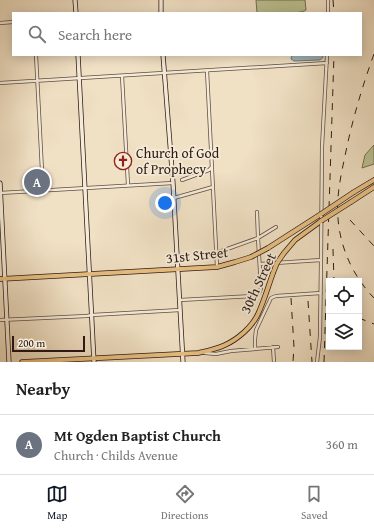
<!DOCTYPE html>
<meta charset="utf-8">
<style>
:root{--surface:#fff;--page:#f6f6f6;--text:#222;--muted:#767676;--line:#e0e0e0;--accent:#111827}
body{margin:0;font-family:"Gentium Book Plus",serif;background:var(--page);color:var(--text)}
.controls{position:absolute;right:12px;bottom:12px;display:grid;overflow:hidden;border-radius:0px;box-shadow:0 2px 10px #0003}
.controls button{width:36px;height:36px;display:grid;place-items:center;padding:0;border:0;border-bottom:1px solid var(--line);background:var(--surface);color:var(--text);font:20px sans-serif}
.scale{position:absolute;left:12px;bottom:10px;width:73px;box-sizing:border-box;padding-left:4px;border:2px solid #2e1a13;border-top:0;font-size:11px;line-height:14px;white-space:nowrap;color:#2e1a13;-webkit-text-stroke:3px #f5ebd9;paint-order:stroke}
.you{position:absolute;left:165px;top:203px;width:14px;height:14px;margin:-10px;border:3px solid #fff;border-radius:50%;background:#1a73e8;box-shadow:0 0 0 6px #1a73e833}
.badge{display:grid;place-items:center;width:26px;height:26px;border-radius:50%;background:var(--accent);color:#fff;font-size:13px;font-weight:700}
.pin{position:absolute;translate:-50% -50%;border:2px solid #fff;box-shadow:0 1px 4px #0006}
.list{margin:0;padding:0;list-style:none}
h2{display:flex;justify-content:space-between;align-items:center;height:52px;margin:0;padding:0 16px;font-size:17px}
h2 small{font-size:13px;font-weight:400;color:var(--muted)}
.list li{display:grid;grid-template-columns:26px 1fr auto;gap:12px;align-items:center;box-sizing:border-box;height:60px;padding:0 16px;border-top:1px solid var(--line)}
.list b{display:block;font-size:15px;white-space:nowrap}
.list p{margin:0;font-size:13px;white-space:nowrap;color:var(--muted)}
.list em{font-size:13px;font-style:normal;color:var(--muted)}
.icon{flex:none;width:22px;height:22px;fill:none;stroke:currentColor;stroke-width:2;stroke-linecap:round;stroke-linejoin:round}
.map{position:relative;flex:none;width:374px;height:362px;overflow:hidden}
.search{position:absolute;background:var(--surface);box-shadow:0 2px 10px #0003;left:12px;right:12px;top:12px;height:44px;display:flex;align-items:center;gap:10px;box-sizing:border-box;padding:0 14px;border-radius:0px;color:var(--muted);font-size:15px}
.sheet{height:112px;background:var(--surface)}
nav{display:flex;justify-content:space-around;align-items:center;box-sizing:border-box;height:56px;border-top:1px solid var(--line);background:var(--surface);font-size:11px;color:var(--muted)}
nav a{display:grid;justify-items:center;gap:2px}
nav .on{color:var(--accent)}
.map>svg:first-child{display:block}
.green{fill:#bbc292;stroke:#746e52}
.water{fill:#9ebabe;stroke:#717a7a}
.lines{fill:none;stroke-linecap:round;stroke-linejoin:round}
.street-casing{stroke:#5e4c3f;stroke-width:4}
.secondary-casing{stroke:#2e1a13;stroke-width:5}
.primary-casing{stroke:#2e1a13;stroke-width:5.5}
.street{stroke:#f5ebd9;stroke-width:2.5}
.secondary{stroke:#f5ebd9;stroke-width:3.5}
.primary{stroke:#e8c082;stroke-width:4}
.rail{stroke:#2e1a13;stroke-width:1;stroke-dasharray:7 7;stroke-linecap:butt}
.primary-bridge-casing{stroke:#2e1a13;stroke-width:5.5;stroke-linecap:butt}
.primary-bridge{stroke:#e8c082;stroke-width:4}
.labels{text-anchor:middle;stroke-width:3.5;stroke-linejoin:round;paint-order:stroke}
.poi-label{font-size:14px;fill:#2e1a13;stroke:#f5ebd9;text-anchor:start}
.street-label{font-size:14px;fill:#2e1a13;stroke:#f5ebd9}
</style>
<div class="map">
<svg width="374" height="362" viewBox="0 0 374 362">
<rect width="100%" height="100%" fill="#f0e0c4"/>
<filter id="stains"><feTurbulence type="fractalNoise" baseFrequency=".005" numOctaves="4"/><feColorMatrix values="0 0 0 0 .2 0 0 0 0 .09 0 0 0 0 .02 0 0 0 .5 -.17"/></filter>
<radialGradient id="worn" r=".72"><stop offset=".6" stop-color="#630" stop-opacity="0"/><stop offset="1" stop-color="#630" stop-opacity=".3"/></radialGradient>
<!-- green -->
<path class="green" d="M 256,0 L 305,0 L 306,10 C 299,15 267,13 257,13 Z
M 374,145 L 374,164 L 362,168 L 365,155 Z"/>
<!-- water -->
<path class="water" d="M 292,55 L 323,55 C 323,58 322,59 319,60 L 294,61 L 291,59 Z"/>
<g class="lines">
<defs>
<path id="street" d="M 328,13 L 328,0
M 0,23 L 13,22
M 36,55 L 43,190
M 207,71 L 217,267
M 122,76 L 128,185
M 0,83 L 327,63
M 182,180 L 209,170 L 212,167
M 0,193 L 173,183
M 174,198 L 213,187
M 216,253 L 258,238 L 276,227
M 260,264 L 321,260
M 180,300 L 253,296 C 258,295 260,293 261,288 L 258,238 L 257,212
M 0,320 L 87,316 L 92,315 L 180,310
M 273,347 L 274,362
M 255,348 L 255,339 L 256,330 L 271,298 L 276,296 L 321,293
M 205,353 L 216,354 L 231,351 L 278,347
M 317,362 L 320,337 L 321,260 L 322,147 L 327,55"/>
<path id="secondary" d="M 75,0 L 76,13
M 161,0 L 161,13
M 78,55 L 94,362
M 163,55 L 173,183 L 183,362
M 0,183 L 9,362"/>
<path id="primary" d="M 354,192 L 374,180
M 351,202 L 374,187
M 268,248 L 321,214
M 284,253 L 295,240 L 321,221
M 0,279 L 217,267 L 235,262 L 251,257
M 22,362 L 198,353 C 207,351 217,349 225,345 C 238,339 252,327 258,314 C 264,301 268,287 273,273"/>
</defs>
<!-- street casing -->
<use href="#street" class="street-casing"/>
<!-- secondary casing -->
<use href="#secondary" class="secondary-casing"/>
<!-- primary casing -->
<use href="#primary" class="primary-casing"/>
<!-- street -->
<use href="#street" class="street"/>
<!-- secondary -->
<use href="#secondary" class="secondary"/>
<!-- primary -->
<use href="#primary" class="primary"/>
<!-- rail -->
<path class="rail" d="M 333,0 L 334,13
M 374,54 C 362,87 352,121 345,156 C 342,170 339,184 338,198 C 335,235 348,271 374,298
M 350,220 L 374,246
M 333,249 L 334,281
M 291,298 L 294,347 L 293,362
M 308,301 L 312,362
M 359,318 L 374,324
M 324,362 L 334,55"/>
<defs>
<path id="primary-bridge" d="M 321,214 L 354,192
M 321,221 L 351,202
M 251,257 L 268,248
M 273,273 L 277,263 L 284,253"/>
</defs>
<!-- primary-bridge casing -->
<use href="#primary-bridge" class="primary-bridge-casing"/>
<!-- primary-bridge -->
<use href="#primary-bridge" class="primary-bridge"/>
</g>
<!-- icons -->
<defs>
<symbol id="church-ring" viewBox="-11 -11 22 22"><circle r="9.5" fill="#f5ebd9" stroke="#8f2418" stroke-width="1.5"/><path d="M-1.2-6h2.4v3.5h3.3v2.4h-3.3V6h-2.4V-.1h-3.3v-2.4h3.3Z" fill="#8f2418"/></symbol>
</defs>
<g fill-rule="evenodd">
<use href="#church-ring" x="113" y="151" width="20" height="20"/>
</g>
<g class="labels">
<!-- poi labels -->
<g class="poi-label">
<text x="136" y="158">Church of God<tspan x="136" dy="16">of Prophecy</tspan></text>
</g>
<!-- street labels -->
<g class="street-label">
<text transform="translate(197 255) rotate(-6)" y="5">31st Street</text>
<text transform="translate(258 283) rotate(-65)" y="5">30th Street</text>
</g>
</g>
<rect width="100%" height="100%" filter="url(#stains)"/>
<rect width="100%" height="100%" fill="url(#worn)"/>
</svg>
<div class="controls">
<button><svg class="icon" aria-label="locate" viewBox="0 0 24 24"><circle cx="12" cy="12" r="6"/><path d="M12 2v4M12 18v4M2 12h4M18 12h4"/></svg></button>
<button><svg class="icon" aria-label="layers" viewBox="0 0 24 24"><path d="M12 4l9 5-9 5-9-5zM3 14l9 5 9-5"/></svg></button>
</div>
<div class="scale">200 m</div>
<div class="you"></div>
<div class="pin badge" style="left:37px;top:182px;background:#6b7280">A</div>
<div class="search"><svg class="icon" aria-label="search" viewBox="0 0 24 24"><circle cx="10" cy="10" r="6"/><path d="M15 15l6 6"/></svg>Search here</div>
</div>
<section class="sheet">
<h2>Nearby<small></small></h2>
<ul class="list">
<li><span class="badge" style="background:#6b7280">A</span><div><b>Mt Ogden Baptist Church</b><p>Church · Childs Avenue</p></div><em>360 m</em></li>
</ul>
</section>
<nav>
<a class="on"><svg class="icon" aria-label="map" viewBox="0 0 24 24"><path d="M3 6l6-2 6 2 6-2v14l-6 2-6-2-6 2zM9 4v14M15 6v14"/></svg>Map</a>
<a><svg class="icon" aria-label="directions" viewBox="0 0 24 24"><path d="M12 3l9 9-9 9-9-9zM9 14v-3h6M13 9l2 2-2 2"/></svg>Directions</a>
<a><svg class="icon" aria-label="saved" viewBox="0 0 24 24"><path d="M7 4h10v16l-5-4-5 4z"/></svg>Saved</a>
</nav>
